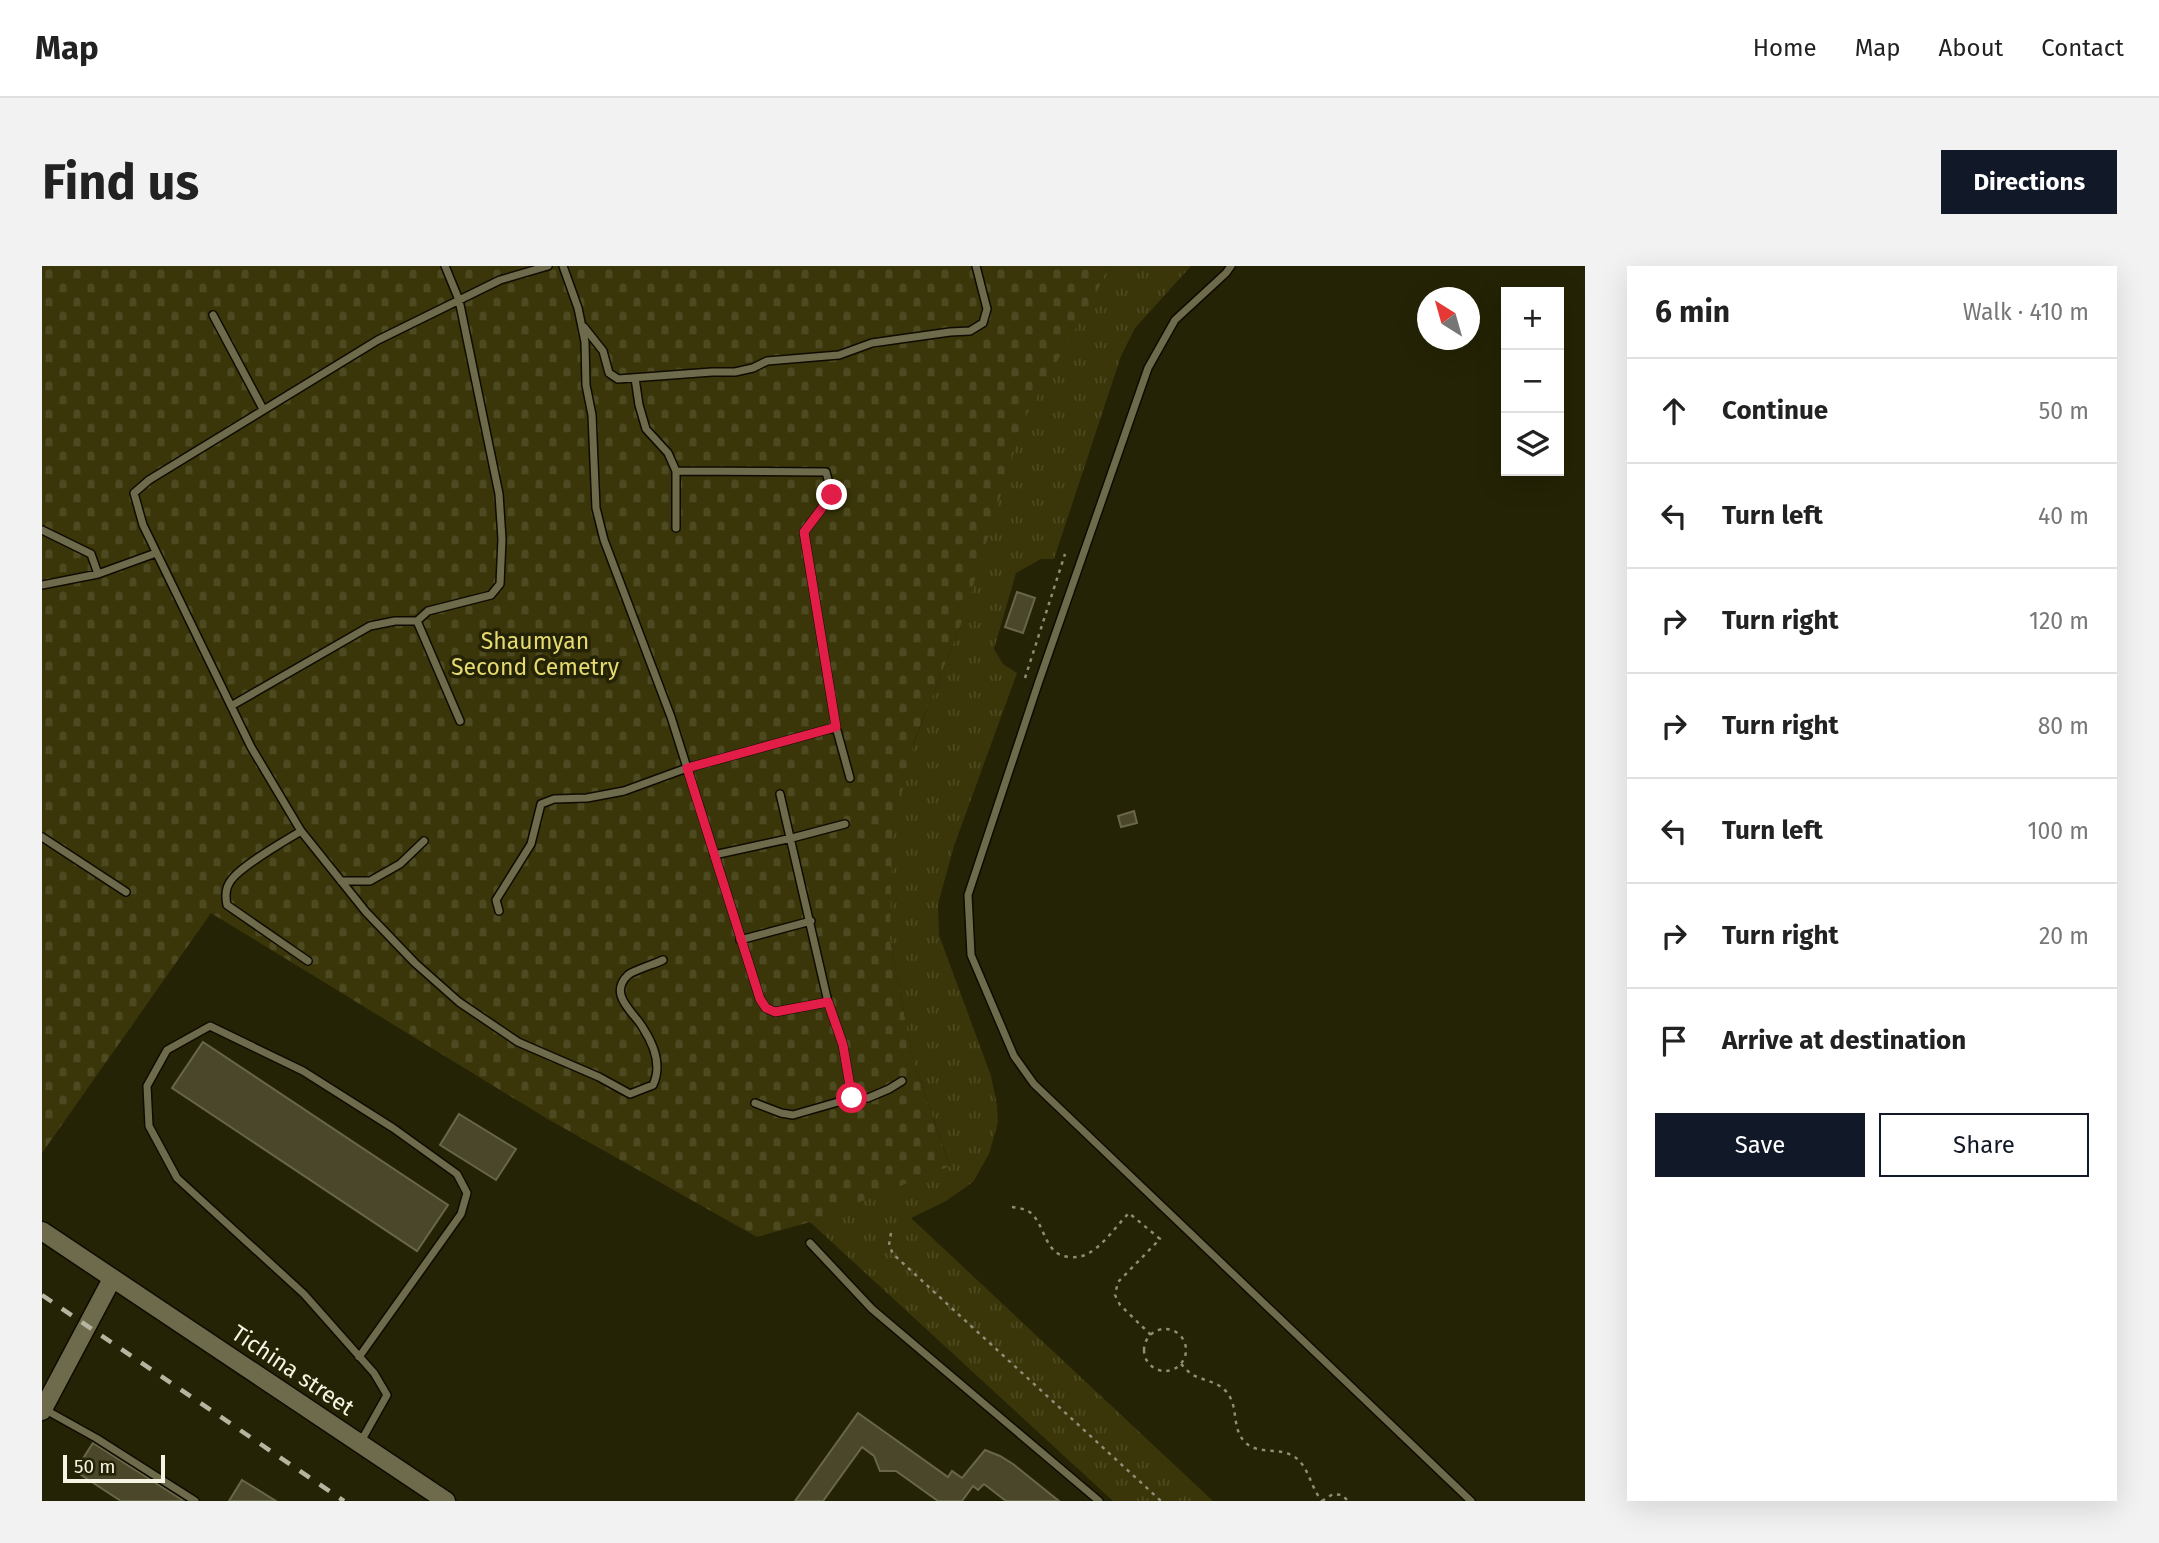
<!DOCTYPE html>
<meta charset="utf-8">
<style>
:root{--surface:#fff;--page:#f2f2f2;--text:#222;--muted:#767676;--line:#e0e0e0;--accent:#111827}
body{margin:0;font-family:"Fira Sans",sans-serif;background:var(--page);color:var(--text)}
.controls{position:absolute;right:21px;top:21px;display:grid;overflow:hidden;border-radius:0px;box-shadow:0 7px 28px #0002}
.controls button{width:63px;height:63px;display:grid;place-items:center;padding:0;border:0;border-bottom:2px solid var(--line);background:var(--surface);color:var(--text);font:35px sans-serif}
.compass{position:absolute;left:1375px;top:21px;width:63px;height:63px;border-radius:50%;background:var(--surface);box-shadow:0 7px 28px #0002;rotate:323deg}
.scale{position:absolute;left:21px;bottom:18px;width:102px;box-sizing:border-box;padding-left:7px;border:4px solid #f6f5e3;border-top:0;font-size:19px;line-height:24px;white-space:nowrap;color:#f6f5e3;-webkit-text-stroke:5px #252305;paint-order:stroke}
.stop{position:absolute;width:21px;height:21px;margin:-16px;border:5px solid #e11d48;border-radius:50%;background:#fff}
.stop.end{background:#e11d48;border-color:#fff;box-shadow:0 2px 7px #0008}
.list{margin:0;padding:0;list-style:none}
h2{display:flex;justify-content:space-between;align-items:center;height:91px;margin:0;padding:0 28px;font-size:30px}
h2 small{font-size:23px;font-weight:400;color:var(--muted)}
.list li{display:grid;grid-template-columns:46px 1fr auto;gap:21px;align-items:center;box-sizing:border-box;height:105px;padding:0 28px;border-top:2px solid var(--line)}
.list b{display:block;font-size:26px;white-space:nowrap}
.list em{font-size:23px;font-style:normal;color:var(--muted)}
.actions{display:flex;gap:14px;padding:21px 28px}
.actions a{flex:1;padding:16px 0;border:2px solid var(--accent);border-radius:0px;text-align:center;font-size:24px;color:var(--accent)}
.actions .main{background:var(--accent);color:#fff}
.icon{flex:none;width:38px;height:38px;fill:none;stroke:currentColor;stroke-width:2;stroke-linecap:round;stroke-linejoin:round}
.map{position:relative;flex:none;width:1543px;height:1235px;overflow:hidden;border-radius:0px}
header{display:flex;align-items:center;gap:42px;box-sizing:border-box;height:98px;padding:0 35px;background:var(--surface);border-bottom:2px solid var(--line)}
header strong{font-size:33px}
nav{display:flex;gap:38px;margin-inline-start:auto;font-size:24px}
.intro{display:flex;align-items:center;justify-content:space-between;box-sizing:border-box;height:168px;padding:0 42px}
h1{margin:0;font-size:49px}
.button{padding:18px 32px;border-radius:0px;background:var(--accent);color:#fff;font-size:24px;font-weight:700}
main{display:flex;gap:42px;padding:0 42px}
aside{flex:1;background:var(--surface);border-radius:0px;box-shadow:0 7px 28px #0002}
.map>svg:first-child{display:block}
.cemetery{fill:url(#cemetery-stones)}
.park{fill:url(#park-tufts)}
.building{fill:#4a472a;stroke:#696748;stroke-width:2}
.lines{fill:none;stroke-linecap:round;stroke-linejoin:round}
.service-casing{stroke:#0f0b00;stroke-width:10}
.tertiary-casing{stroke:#0f0b00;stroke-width:21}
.path{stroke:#8e8d75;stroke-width:2.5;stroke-dasharray:3.5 5;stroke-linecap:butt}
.service{stroke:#6d6b4c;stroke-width:7}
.tertiary{stroke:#6d6b4c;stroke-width:18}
.rail{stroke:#b6b59f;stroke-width:4.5;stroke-dasharray:12 12;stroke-linecap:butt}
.route{stroke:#e11d48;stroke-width:9}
.labels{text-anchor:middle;stroke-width:7;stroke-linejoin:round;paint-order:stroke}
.park-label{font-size:23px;fill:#e4da70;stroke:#252305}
.street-label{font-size:23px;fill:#f6f5e3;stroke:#252305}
</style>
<header>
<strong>Map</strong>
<nav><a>Home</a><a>Map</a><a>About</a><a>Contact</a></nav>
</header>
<div class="intro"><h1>Find us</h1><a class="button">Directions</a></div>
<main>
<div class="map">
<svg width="1543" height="1235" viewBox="0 0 1543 1235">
<defs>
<pattern id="cemetery-stones" width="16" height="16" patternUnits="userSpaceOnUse" patternTransform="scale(1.75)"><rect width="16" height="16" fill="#3a3609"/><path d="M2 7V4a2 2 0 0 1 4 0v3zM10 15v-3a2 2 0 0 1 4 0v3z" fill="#4d4a21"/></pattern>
<pattern id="park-tufts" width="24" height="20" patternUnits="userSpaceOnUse" patternTransform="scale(1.75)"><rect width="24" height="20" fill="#3a3609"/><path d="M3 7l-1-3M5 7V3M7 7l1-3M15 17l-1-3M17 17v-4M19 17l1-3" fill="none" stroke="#4d4a21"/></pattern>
</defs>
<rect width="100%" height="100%" fill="#252305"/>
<!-- cemetery -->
<path class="cemetery" d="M 0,0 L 1067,0 L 920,356 L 871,478 L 848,673 L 871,794 L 908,901 L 768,956 L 715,971 L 504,852 L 169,647 L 0,887 Z"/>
<!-- park -->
<path class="park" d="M 1067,0 L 1149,0 L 1093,62 L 1079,90 L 1012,293 L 999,293 L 974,307 L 952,383 L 961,398 L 975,407 L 912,580 L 896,638 L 897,669 L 949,810 L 955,839 L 956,856 L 947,888 L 931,916 L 904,935 L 869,952 L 1171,1235 L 1071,1235 L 768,956 L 908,900 L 871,794 L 848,673 L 850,569 L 871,479 L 920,356 L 982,153 L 1055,25 Z"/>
<!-- building -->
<path class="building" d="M 975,326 L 993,332 L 981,367 L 963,361 Z
M 1092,545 L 1095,557 L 1079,561 L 1076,550 Z
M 161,776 L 406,939 L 375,985 L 130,822 Z
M 417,848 L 474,883 L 454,914 L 398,879 Z
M 816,1147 L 906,1211 L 910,1205 L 920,1212 L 943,1184 L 958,1190 L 971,1198 L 1017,1235 L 964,1235 L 942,1218 L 936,1224 L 931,1220 L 920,1235 L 896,1235 L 854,1205 L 838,1205 L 832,1190 L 820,1181 L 781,1235 L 753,1235 Z
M 51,1177 L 142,1235 L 79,1235 L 33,1205 Z
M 200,1214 L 234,1235 L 187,1235 Z"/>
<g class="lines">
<defs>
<path id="service" d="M 506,0 L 458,14 L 336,74 L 107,214 L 92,227 L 101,259 L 209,481 L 259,565 L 324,646 L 373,697 L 417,736 L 476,776 L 557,811 L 588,828 L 611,819 C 620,800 612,779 601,762 C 593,747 565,729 586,709 C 592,704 613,698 621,694
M 521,0 L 536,42 L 543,76 L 544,119 L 550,149 L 554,242 L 562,274 L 629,451 L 718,733 L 724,742 L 733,746 L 786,736
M 1189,0 L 1184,7 L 1133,54 L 1106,102 L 996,418 L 926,629 L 929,689 L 972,790 L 992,818 L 1429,1235
M 171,49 L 221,143
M 542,61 L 561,85 L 567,107 L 576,113 L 670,106 L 693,106 L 711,102 L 725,95 L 797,89 L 830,77 L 908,66 L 928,65 L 941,57 L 945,43 L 934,0
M 593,112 L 597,139 L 604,163 L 626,187 L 634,205 L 634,262
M 634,205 L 784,206 L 790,229 L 762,266 L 794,461 L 808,512
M 0,264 L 49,288 L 56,308
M 0,319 L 56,308 L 114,287
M 375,355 L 418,455
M 189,440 L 328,360 L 353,355 L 375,355 L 386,345 L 449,329 L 458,318 L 460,273 L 457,228 L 417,34 L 403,0
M 738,528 L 786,736 L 801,779 L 810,832
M 259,565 C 241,576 202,598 190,613 C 184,620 183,630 185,639 L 266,695
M 0,571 L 84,626
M 672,589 L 750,572 L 803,558
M 299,615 L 328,615 L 358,598 L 382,575
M 457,645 L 454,634 L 489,578 L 499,538 L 512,533 L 545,532 L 582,525 L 645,502 L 794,461
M 698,674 L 769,655
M 713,837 L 739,847 L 751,849 L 810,832 L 826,832 L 847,823 L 860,815
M 768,977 L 830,1043 L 1057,1235
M 317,1091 L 419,948 L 425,927 L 415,908 L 351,862 L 261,805 L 168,760 L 125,784 L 105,820 L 107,860 L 135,912 L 262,1028 L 332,1107 L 345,1129 L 318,1177
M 2,1143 L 54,1172 L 153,1235"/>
<path id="tertiary" d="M 0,965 L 404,1235
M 0,1145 L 70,1013"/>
</defs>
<!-- service casing -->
<use href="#service" class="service-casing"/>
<!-- tertiary casing -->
<use href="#tertiary" class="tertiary-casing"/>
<!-- path -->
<path class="path" d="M 983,412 L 1023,288
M 970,941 C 977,942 985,943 990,948 C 1004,962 1003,990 1028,991 C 1038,992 1045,989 1053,983 C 1066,973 1076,958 1087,947 L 1118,973 L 1076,1016 L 1073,1029 L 1078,1039 L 1109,1069
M 849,967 L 847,979 L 851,988 L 1119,1235
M1102 1084a21 21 0 1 1 42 0a21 21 0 1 1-42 0Z
M 1139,1098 C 1143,1102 1147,1107 1151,1109 C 1165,1116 1180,1116 1188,1131 C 1196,1146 1190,1164 1204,1177 C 1217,1189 1237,1181 1251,1190 C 1267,1199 1268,1221 1280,1235
M 1280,1235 L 1291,1228 L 1300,1229 L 1306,1235"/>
<!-- service -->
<use href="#service" class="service"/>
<!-- tertiary -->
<use href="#tertiary" class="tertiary"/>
<!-- rail -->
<path class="rail" d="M 0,1029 L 302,1235"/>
</g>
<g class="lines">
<!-- route -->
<path class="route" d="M 790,229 L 762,266 L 794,461 L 645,502 L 718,733 L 724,742 L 733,746 L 786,736 L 801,779 L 810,832"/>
</g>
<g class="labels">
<!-- park labels -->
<g class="park-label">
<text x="493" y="383">Shaumyan<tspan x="493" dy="26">Second Cemetry</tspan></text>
</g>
<!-- street labels -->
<g class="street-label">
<text transform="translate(251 1104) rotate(34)" y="8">Tichina street</text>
</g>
</g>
</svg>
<div class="controls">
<button>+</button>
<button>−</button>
<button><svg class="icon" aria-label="layers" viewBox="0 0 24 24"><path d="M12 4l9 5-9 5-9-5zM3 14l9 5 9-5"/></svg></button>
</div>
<svg class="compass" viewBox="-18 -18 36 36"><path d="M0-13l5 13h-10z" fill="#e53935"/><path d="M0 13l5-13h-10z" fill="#767676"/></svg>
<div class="scale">50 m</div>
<div class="stop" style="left:810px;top:832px"></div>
<div class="stop end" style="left:790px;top:229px"></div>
</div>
<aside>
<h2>6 min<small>Walk · 410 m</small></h2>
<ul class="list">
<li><svg class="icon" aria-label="ahead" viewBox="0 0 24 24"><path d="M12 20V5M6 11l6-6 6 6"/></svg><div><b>Continue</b></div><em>50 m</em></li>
<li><svg class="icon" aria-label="left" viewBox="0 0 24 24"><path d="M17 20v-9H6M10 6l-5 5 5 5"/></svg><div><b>Turn left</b></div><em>40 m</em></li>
<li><svg class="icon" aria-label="right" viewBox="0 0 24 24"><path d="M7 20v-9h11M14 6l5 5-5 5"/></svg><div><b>Turn right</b></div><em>120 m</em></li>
<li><svg class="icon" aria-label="right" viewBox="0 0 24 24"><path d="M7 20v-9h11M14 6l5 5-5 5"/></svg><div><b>Turn right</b></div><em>80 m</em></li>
<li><svg class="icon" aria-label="left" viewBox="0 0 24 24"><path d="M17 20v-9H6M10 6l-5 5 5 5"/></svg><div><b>Turn left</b></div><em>100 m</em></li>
<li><svg class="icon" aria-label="right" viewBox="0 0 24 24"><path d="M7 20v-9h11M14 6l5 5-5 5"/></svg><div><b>Turn right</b></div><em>20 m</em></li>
<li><svg class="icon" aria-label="arrive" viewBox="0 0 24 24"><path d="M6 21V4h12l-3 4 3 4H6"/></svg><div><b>Arrive at destination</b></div></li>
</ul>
<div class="actions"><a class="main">Save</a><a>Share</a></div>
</aside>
</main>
